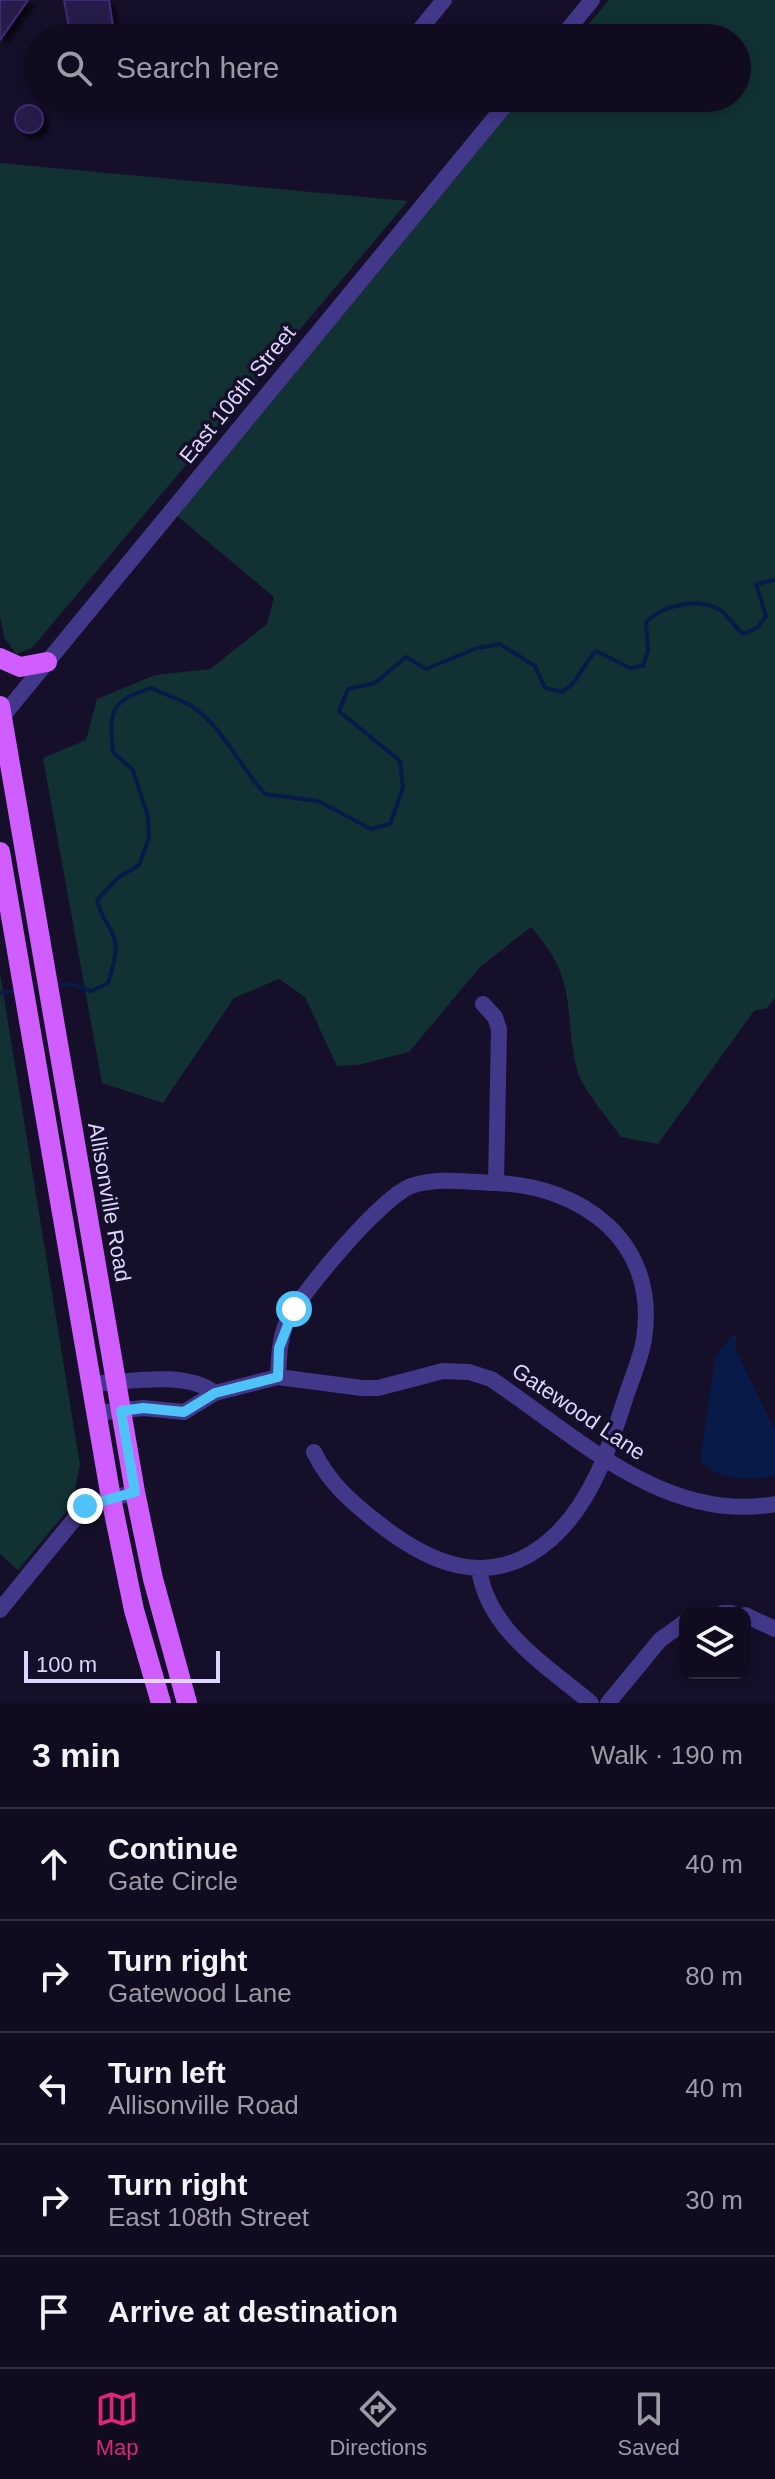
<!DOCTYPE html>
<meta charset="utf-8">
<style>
:root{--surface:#100b1f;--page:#191428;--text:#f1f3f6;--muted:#9c9ba4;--line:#302b3d;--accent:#db2777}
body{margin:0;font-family:Arial,sans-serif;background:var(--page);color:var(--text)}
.controls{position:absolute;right:24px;bottom:24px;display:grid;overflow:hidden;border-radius:16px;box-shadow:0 4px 12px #0003}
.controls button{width:72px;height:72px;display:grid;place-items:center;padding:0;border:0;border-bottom:2px solid var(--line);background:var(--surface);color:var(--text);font:40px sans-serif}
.scale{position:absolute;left:24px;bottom:20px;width:196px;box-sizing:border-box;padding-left:8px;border:4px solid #ded6ff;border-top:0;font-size:22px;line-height:28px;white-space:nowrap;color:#ded6ff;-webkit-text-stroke:6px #150f29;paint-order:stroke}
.stop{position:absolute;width:24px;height:24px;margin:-18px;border:6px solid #4fc3f7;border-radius:50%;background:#fff}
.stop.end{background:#4fc3f7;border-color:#fff;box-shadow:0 2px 8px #0008}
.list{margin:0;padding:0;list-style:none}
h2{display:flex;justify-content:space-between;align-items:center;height:104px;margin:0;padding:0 32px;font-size:34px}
h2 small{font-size:26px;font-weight:400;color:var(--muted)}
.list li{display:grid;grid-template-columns:52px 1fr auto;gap:24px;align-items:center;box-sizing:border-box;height:112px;padding:0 32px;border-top:2px solid var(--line)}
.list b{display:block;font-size:30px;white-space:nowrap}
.list p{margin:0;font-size:26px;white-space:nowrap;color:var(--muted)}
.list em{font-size:26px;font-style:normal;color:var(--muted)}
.icon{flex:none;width:44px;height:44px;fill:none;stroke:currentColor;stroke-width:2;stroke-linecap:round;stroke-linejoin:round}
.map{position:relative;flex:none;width:775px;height:1703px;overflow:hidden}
.search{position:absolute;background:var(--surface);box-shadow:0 4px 12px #0003;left:24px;right:24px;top:24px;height:88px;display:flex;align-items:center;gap:20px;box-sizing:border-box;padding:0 28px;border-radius:44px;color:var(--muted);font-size:30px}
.sheet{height:664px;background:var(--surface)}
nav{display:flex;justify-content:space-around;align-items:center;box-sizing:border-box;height:112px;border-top:2px solid var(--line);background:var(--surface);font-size:22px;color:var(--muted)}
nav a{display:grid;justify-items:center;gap:4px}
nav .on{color:var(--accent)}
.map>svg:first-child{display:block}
.green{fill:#123133}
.water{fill:#081a48}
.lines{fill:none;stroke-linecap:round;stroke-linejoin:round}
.stream{stroke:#081a48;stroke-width:4}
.building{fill:#281a4a;stroke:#412b77;stroke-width:2;filter:url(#shadow)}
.minor{stroke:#423889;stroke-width:16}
.major{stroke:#d05dff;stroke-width:20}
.route{stroke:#4fc3f7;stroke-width:10}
.labels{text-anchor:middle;stroke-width:7;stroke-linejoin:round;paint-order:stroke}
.street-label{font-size:22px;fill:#ded6ff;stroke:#150f29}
</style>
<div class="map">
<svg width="775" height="1703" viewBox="0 0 775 1703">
<defs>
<filter id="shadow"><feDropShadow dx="5.5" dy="5.5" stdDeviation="2" flood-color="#0009"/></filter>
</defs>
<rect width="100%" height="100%" fill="#150f29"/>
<!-- green -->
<path class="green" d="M 609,0 L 775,0 L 775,998 L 767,1008 L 754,1011 L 658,1144 L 621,1137 C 609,1120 582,1088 577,1070 C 562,1006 580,983 531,927 L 480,967 L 409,1052 L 358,1065 L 337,1066 L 305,997 L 279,979 L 234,998 L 163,1103 L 102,1083 L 43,758 L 86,740 L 97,699 L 155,675 L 210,669 L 267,624 L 274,597 L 176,515 L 517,101 L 522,104 L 527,98 L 737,98 L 737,38 L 577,38 Z
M 0,163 L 408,201 L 32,648 L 16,654 L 4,637 L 0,615 Z
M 0,973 L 80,1465 L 71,1506 L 18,1570 L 0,1554 Z"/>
<!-- water -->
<path class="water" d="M 731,1336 L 736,1336 L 736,1350 L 775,1430 L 775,1476 C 747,1479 721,1482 700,1461 L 715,1358 Z"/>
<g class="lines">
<!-- stream -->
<path class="stream" d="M 54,986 L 71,984 L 91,991 L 108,983 C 112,969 119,951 114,937 C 108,922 102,920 97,900 L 119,877 L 139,865 L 149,838 L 148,817 L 133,770 L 113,752 C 109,711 110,701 151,688 C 165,695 185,700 197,710 C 226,733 241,768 265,794 L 318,801 L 371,829 L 390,824 L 403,788 L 400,761 L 339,711 L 348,689 L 375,683 L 406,657 L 426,669 L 477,648 L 500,644 L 535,666 L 545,688 L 562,692 C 579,682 582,665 596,651 L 630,668 L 643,666 L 648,650 L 646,622 C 662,606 698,596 720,610 C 728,615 735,627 743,634 L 757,628 L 766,616 L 756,584 L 775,580
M 0,993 L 17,991"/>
</g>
<!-- building -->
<path class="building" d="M 0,0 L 28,0 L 0,40 Z
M 64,0 L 109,0 L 114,33 L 105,35 L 106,38 L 71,38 Z
M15 119a14 14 0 1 1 28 0a14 14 0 1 1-28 0Z"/>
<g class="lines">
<!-- minor -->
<path class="minor" d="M 413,38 L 444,0
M 561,38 L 592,0
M 319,98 L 342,98
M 2,717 L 511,98
M 483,1004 L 495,1017 L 499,1029 L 496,1183
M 278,1377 C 279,1358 279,1341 286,1324 C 299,1294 382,1197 411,1186 C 437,1177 468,1182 495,1183 C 583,1186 659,1242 644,1339 C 641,1358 632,1378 626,1396 C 610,1446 592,1503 551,1539 C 490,1593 427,1563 373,1519 C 348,1499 328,1481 314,1452
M 92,1384 C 127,1382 185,1370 215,1393
M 97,1413 L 143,1408 L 184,1412 L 215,1393 L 278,1377 L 362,1388 L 378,1388 L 443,1371 L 469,1372 L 491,1379 C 575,1435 665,1524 775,1504
M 479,1569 C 488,1631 546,1665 591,1703
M 0,1610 L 85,1506 L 135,1492
M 723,1613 L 731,1613
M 745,1615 L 775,1629
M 608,1703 L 660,1640 L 685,1622"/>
<!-- major -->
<path class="major" d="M 0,658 L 20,667 L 47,662
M 0,706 L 135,1492 L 153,1579 L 187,1703
M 0,852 L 111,1498 L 134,1610 L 161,1703"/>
</g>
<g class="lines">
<!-- route -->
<path class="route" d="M 85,1506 L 135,1492 L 121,1411 L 143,1408 L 184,1412 L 215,1393 L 278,1377 L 279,1348 L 294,1309"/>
</g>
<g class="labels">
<!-- street labels -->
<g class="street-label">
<text transform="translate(237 394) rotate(-51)" y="8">East 106th Street</text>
<text transform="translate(110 1202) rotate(80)" y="8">Allisonville Road</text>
<text transform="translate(579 1411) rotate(34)" y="8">Gatewood Lane</text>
</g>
</g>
</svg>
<div class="controls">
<button><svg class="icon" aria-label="layers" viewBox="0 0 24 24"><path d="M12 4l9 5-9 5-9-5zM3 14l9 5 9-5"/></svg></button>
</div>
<div class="scale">100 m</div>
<div class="stop" style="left:294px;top:1309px"></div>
<div class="stop end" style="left:85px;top:1506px"></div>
<div class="search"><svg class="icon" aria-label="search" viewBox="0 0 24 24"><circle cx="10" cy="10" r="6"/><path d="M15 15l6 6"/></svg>Search here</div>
</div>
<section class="sheet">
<h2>3 min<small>Walk · 190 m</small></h2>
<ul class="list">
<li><svg class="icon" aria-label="ahead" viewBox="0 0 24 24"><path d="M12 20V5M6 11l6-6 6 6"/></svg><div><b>Continue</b><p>Gate Circle</p></div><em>40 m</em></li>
<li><svg class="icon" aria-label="right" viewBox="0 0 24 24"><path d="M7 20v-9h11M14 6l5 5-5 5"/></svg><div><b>Turn right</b><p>Gatewood Lane</p></div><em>80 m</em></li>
<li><svg class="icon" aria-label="left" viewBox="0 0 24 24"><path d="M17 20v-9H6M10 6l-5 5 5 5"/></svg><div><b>Turn left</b><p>Allisonville Road</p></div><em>40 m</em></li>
<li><svg class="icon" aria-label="right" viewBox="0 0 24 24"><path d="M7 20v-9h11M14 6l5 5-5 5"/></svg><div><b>Turn right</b><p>East 108th Street</p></div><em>30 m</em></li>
<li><svg class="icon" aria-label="arrive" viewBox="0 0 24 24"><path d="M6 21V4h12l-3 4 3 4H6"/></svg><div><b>Arrive at destination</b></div></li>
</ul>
</section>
<nav>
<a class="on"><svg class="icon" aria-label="map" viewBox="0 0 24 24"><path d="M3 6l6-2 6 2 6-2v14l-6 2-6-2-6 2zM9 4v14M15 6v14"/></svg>Map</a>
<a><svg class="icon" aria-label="directions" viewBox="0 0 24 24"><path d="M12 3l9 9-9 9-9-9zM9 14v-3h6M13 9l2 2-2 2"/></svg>Directions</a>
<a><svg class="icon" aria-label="saved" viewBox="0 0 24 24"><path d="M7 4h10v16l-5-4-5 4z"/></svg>Saved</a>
</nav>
